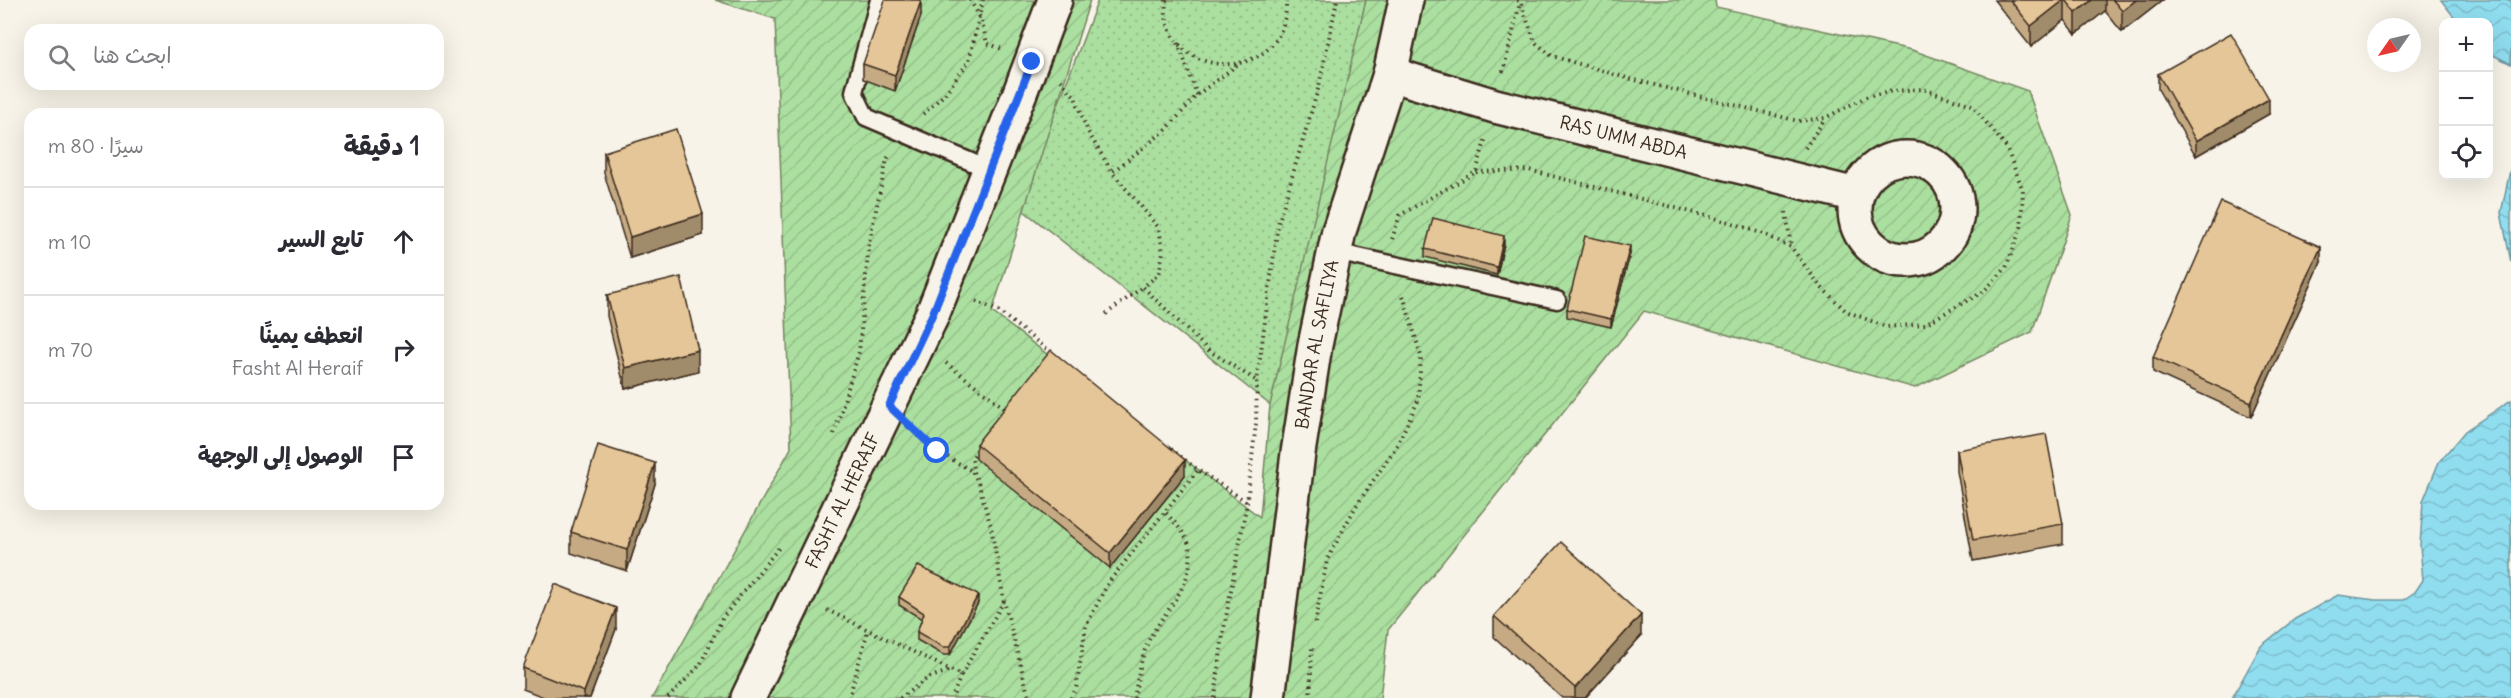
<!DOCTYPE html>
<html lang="ar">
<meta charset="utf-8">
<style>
:root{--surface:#fff;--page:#f2f2f3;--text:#2b2b33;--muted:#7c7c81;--line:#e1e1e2}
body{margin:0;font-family:Delius,"Playpen Sans Arabic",sans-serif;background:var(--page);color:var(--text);direction:rtl}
.controls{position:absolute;right:18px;top:18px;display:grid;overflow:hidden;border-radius:12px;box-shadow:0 6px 24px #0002}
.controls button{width:54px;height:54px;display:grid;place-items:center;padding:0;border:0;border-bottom:2px solid var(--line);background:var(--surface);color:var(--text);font:30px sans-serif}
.compass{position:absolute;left:2367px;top:18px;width:54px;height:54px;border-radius:50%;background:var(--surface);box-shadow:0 6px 24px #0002;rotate:236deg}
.stop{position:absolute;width:18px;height:18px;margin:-14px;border:4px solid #2563eb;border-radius:50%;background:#fff}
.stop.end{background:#2563eb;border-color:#fff;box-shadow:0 2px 6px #0008}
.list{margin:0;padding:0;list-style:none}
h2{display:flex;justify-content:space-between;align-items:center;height:78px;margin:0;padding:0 24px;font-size:26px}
h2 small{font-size:20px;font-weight:400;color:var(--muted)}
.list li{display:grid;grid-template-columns:39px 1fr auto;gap:18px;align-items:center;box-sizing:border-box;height:108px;padding:0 24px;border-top:2px solid var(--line)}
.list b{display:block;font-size:22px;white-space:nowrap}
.list p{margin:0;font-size:20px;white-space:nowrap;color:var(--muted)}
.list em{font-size:20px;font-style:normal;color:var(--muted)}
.icon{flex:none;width:33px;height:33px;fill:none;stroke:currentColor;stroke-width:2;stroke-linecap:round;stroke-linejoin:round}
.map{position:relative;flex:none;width:2511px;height:698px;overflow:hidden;direction:ltr}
.search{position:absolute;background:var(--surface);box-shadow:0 6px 24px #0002;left:24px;top:24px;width:420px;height:66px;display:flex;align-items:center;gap:15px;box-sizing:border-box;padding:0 21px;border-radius:18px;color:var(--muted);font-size:22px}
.panel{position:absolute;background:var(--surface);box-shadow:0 6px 24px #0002;left:24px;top:108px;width:420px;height:402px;border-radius:18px;direction:rtl}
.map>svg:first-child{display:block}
.grass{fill:url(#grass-dots);stroke:#73845f;stroke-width:1.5}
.garden{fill:url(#garden-furrows);stroke:#73845f;stroke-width:1.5}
.water{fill:url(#water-waves);stroke:#6e959c;stroke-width:1.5}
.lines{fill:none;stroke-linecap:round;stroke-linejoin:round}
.lane-casing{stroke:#3b2a1e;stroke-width:21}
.street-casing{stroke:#3b2a1e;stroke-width:38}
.path{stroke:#3b2a1e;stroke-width:4;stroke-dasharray:1.5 4.5;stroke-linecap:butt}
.lane{stroke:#f7f3e8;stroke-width:16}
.street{stroke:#f7f3e8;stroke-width:33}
.wall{fill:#c5aa83;stroke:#3b2a1e;stroke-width:1.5}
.shaded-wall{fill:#a08b6a;stroke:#3b2a1e;stroke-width:1.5}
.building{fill:#e5c698;stroke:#3b2a1e;stroke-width:1.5}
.route{stroke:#2563eb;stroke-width:8}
.labels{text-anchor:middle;stroke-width:6;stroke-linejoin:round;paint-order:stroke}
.street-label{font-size:18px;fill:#3b2a1e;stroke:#f7f3e8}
</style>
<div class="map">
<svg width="2511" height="698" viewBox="0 0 2511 698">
<defs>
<pattern id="grass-dots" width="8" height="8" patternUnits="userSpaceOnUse" patternTransform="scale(1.5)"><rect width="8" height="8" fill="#abdfa0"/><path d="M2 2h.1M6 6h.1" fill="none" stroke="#94c089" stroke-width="1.8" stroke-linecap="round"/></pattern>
<pattern id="garden-furrows" width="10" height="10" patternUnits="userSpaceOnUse" patternTransform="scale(1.5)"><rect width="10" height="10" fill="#abdfa0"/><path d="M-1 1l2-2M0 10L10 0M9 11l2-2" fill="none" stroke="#94c089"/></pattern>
<pattern id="water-waves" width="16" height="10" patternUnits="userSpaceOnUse" patternTransform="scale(1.5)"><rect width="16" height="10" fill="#90ddf0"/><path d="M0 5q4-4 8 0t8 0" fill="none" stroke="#7dbecd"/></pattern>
</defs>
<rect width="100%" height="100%" fill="#f7f3e8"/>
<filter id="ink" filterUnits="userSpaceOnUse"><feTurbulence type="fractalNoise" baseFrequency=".0167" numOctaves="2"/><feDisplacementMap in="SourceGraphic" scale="12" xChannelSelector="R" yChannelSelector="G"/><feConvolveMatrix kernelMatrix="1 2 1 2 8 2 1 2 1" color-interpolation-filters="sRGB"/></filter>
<g filter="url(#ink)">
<!-- grass -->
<path class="grass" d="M 1098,0 L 1366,0 L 1274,408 L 1019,207 Z"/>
<!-- garden -->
<path class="garden" d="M 715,0 L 1090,0 L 992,312 L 1260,517 L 1270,405 L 1366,0 L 1715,0 L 1716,7 L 1912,50 L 2028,91 L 2072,215 L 2032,332 L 1915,388 L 1644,311 L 1388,630 L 1380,698 L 652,698 L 791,448 L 775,19 Z"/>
<!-- water -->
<path class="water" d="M 2441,0 L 2511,0 L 2511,64 L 2489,53 L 2488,22 L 2458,22 Z
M 2511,166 L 2511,262 L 2501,213 Z
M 2511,400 L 2511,698 L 2232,698 L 2261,646 L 2295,619 L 2338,595 L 2375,600 L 2403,600 L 2415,592 L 2423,580 L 2420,546 L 2423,501 L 2439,462 L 2465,431 Z"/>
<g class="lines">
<defs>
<path id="lane" d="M 879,0 L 854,92 L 866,117 L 990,170
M 1335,252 L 1557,300"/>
<g id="street">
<path id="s1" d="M 1390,74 L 1495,106 L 1856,195"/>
<circle cx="1906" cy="209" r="51"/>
<path id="s2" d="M 748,698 L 933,313 L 1021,90 L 1055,0"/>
<path id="s3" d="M 1268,698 L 1298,453 L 1315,345 L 1339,231 L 1390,74 L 1406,0"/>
</g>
</defs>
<!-- lane casing -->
<use href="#lane" class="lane-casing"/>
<!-- street casing -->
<use href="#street" class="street-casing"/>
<!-- path -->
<path class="path" d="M 970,0 L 981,19 L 987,43 L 1002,49
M 1166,0 C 1157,82 1290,89 1286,0
M 1178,43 L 1197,95
M 1237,65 L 1197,95 L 1166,130 L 1112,172 L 1159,228 L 1163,252 L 1159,274 L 1143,287 L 1208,350 L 1257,381
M 1503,72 L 1520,3
M 1061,80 L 1075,97 L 1088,132 L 1112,172
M 923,114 L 945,94 L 969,61 L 983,0
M 1805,148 L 1825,119
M 1476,172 L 1529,170 L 1730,222 L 1766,235 L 1791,247 L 1820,286 L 1846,311 L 1886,327 L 1925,324 L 1983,292 L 2006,268 L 2021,227 L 2023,190 L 2006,147 L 1972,105 L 1923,89 L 1893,91 L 1866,97 L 1825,118 L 1798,121 L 1627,78 L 1552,56 L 1535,42 L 1520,1 L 1516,0
M 1786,212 L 1791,246
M 1392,239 L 1400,215 L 1476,172 L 1486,137
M 976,301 L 998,311 L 1053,354
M 1106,314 L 1143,287
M 946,363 L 1006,409
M 915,431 L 937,451 L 972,471
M 834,434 L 859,352 L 869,242 L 887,159 L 890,154
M 1171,449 L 1198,470 L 1247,502
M 978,450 L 972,458 L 973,472 L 978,482 L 991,527 L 1004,601 L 1029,698
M 827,610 L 961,675 L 952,698
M 1315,623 L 1327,560 L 1356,506 L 1396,447 L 1418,401 L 1421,356 L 1402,292
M 961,675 L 1004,601
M 668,698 L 700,665 L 723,617 L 781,545
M 849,698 L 868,630
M 900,698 L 928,678 L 951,670
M 1071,698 L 1076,689 L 1086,626 L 1108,583 L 1198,470
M 1134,698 C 1138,678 1141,654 1151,636 C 1166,610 1194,583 1190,550 C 1189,536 1174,522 1165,512
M 1215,698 L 1223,634 L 1247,502 L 1256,423 L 1257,381 L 1278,224 L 1319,86 L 1337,0
M 1310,698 L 1312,648"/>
<!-- lane -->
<use href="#lane" class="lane"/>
<!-- street -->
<use href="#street" class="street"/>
</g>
<!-- wall -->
<path class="wall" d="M 1994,0 L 2163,0 L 2122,32 L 2105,11 L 2076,34 L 2065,20 L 2031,47 Z
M 921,16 L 895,91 L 863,79 L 863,64 Z
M 2158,74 L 2269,114 L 2196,156 L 2158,89 Z
M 604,152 L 703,235 L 630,258 L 604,173 Z
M 1504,244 L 1497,275 L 1425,257 L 1425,249 Z
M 1630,254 L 1611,327 L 1567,317 L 1567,309 Z
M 2321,262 L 2251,417 L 2153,372 L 2153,357 Z
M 607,295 L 698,371 L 625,389 L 607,316 Z
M 976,444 L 1185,475 L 1110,568 L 976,459 Z
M 1957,450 L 2063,524 L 2063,544 L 1973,561 L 1957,471 Z
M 655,484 L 627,571 L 571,553 L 571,532 Z
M 899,597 L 978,603 L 950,655 L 943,655 L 917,640 L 917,632 L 922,619 L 899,605 Z
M 1494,616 L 1641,636 L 1585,698 L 1562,698 L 1494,637 Z
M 616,629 L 590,698 L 546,698 L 523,689 L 523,668 Z"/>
<!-- shaded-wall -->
<path class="shaded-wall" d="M 2064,0 L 2065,0 L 2065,20 L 2031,47 L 2031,26 Z
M 2092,0 L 2105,0 L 2105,11 L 2076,34 L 2076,13 Z
M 2136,0 L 2163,0 L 2122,32 L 2122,11 Z
M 921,1 L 921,16 L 895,91 L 895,75 Z
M 2269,99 L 2269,114 L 2196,156 L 2196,141 Z
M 703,214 L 703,235 L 630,258 L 630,237 Z
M 1504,236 L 1504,244 L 1497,275 L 1497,267 Z
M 1630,246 L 1630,254 L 1611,327 L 1611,319 Z
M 2321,247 L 2321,262 L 2251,417 L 2251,402 Z
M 698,350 L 698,371 L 625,389 L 625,368 Z
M 1185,460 L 1185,475 L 1110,568 L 1110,553 Z
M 655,463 L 655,484 L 627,571 L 627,550 Z
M 978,595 L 978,603 L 950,655 L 950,647 Z
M 616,608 L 616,629 L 590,698 L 584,698 L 584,692 Z
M 1641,615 L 1641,636 L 1585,698 L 1575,698 L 1575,688 Z"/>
<!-- building -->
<path class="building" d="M 885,0 L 919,0 L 921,1 L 895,75 L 863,64 Z
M 2010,0 L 2064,0 L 2031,26 Z
M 2066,0 L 2092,0 L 2076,13 Z
M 2113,0 L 2136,0 L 2122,11 Z
M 2231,33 L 2269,99 L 2196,141 L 2158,74 Z
M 676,129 L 703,214 L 630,237 L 604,152 Z
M 2221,202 L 2321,247 L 2251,402 L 2153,357 Z
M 1433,218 L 1504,236 L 1497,267 L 1425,249 Z
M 1585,236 L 1630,246 L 1611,319 L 1567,309 Z
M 681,277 L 698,350 L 625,368 L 607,295 Z
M 1051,350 L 1185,460 L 1110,553 L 976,444 Z
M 2046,434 L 2063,524 L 1973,540 L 1957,450 Z
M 598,445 L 655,463 L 627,550 L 571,532 Z
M 1561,542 L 1641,615 L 1575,688 L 1494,616 Z
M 918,566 L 978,595 L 950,647 L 943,647 L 917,632 L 924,613 L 899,597 Z
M 555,584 L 616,608 L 584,692 L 523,668 Z"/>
</g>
<g class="lines" filter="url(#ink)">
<!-- route -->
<path class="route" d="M 937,451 L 889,406 L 933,313 L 1032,62"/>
</g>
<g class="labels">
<!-- street labels -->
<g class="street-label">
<text dy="6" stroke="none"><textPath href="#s1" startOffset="242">RAS UMM ABDA</textPath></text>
<text dy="6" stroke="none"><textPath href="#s3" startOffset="357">BANDAR AL SAFLIYA</textPath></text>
<text dy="6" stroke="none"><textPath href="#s2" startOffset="219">FASHT AL HERAIF</textPath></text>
</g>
</g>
</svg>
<div class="controls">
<button>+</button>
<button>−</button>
<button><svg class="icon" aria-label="locate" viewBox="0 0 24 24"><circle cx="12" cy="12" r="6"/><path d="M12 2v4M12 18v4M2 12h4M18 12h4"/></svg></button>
</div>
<svg class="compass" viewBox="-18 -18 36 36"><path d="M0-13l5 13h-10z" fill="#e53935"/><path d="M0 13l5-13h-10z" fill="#7c7c81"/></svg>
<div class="stop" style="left:937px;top:451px"></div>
<div class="stop end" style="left:1032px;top:62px"></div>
<div class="search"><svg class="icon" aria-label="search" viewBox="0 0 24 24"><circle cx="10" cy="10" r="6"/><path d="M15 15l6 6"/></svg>ابحث هنا</div>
<section class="panel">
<h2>1 دقيقة<small>سيرًا · 80 m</small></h2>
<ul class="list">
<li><svg class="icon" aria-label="ahead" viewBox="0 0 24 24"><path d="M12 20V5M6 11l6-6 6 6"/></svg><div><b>تابع السير</b></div><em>10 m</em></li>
<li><svg class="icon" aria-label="right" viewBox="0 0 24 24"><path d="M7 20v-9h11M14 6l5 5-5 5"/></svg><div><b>انعطف يمينًا</b><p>Fasht Al Heraif</p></div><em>70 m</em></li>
<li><svg class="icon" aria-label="arrive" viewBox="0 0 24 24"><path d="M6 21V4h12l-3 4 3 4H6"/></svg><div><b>الوصول إلى الوجهة</b></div></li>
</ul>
</section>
</div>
